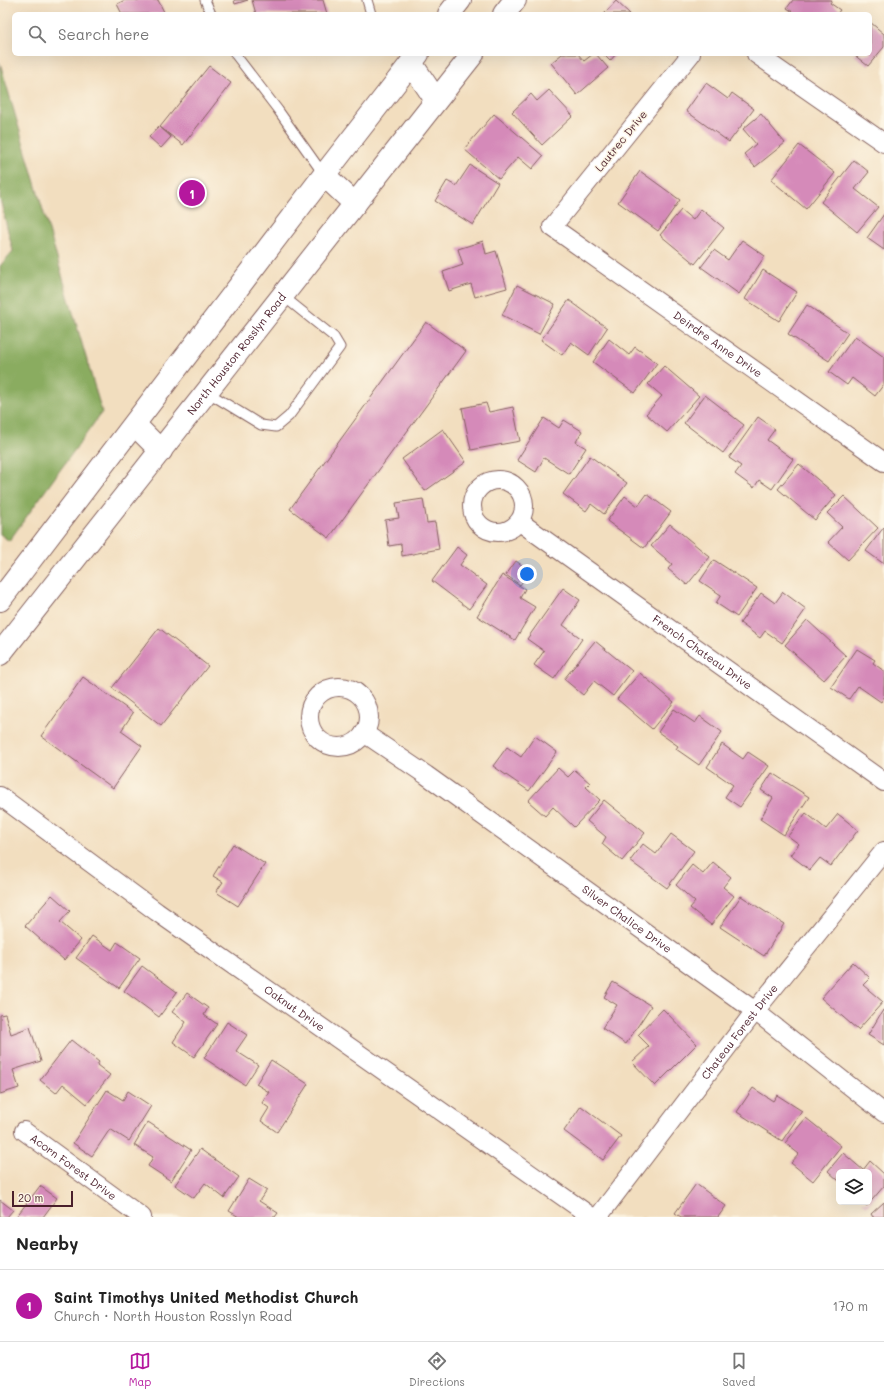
<!DOCTYPE html>
<meta charset="utf-8">
<style>
:root{--surface:#fff;--page:#f6f6f6;--text:#222;--muted:#767676;--line:#e0e0e0;--accent:#b5179e}
body{margin:0;font-family:Mali,sans-serif;background:var(--page);color:var(--text)}
.controls{position:absolute;right:12px;bottom:12px;display:grid;overflow:hidden;border-radius:6px;box-shadow:0 4px 16px #0002}
.controls button{width:36px;height:36px;display:grid;place-items:center;padding:0;border:0;border-bottom:1px solid var(--line);background:var(--surface);color:var(--text);font:20px sans-serif}
.scale{position:absolute;left:12px;bottom:10px;width:61px;box-sizing:border-box;padding-left:4px;border:2px solid #4a1f2b;border-top:0;font-size:11px;line-height:14px;white-space:nowrap;color:#4a1f2b;-webkit-text-stroke:3px #fcf5e5;paint-order:stroke}
.you{position:absolute;left:527px;top:574px;width:14px;height:14px;margin:-10px;border:3px solid #fff;border-radius:50%;background:#1a73e8;box-shadow:0 0 0 6px #1a73e833}
.badge{display:grid;place-items:center;width:26px;height:26px;border-radius:50%;background:var(--accent);color:#fff;font-size:13px;font-weight:700}
.pin{position:absolute;translate:-50% -50%;border:2px solid #fff;box-shadow:0 1px 4px #0006}
.list{margin:0;padding:0;list-style:none}
h2{display:flex;justify-content:space-between;align-items:center;height:52px;margin:0;padding:0 16px;font-size:17px}
h2 small{font-size:13px;font-weight:400;color:var(--muted)}
.list li{display:grid;grid-template-columns:26px 1fr auto;gap:12px;align-items:center;box-sizing:border-box;height:72px;padding:0 16px;border-top:1px solid var(--line)}
.list b{display:block;font-size:15px;white-space:nowrap}
.list p{margin:0;font-size:13px;white-space:nowrap;color:var(--muted)}
.list em{font-size:13px;font-style:normal;color:var(--muted)}
.icon{flex:none;width:22px;height:22px;fill:none;stroke:currentColor;stroke-width:2;stroke-linecap:round;stroke-linejoin:round}
.map{position:relative;flex:none;width:884px;height:1217px;overflow:hidden}
.search{position:absolute;background:var(--surface);box-shadow:0 4px 16px #0002;left:12px;right:12px;top:12px;height:44px;display:flex;align-items:center;gap:10px;box-sizing:border-box;padding:0 14px;border-radius:6px;color:var(--muted);font-size:15px}
.sheet{height:124px;background:var(--surface)}
nav{display:flex;justify-content:space-around;align-items:center;box-sizing:border-box;height:56px;border-top:1px solid var(--line);background:var(--surface);font-size:11px;color:var(--muted)}
nav a{display:grid;justify-items:center;gap:2px}
nav .on{color:var(--accent)}
.map>svg:first-child{display:block}
.forest{fill:#8aac61;stroke:#6a6646}
.building{fill:#d58ab9}
.lines{fill:none;stroke-linecap:round;stroke-linejoin:round}
.service-casing{stroke:#85625f;stroke-width:11}
.minor-casing{stroke:#85625f;stroke-width:20}
.primary-casing{stroke:#85625f;stroke-width:24}
.service{stroke:#fff;stroke-width:9}
.minor{stroke:#fff;stroke-width:18}
.primary{stroke:#fff;stroke-width:22}
.labels{text-anchor:middle;stroke-width:3;stroke-linejoin:round;paint-order:stroke}
.street-label{font-size:11px;fill:#4a1f2b;stroke:#fcf5e5}
</style>
<div class="map">
<svg width="884" height="1217" viewBox="0 0 884 1217">
<rect width="100%" height="100%" fill="#fcf5e5"/>
<filter id="ink" filterUnits="userSpaceOnUse"><feTurbulence type="fractalNoise" baseFrequency=".025" numOctaves="2"/><feDisplacementMap in="SourceGraphic" scale="8" xChannelSelector="R" yChannelSelector="G"/><feConvolveMatrix kernelMatrix="1 2 1 2 8 2 1 2 1" color-interpolation-filters="sRGB"/></filter>
<filter id="wash" filterUnits="userSpaceOnUse"><feTurbulence type="fractalNoise" baseFrequency=".012" numOctaves="4" result="noise"/><feDisplacementMap in="SourceGraphic" scale="16" xChannelSelector="R" yChannelSelector="G"/><feGaussianBlur stdDeviation="0.9" result="paint"/><feColorMatrix in="noise" values="0 0 0 0 0 0 0 0 0 0 0 0 0 0 0 0 0 1.4 0 .05"/><feComposite in="paint" operator="in"/></filter>
<g filter="url(#wash)">
<rect width="100%" height="100%" fill="#f2debf"/>
<!-- forest -->
<path class="forest" d="M 0,63 L 102,412 L 9,541 L 0,534 L 0,266 L 13,251 L 0,199 Z"/>
<g id="blocks">
<!-- building -->
<path class="building" d="M 125,0 L 158,0 L 165,14 L 122,14 L 117,4 Z
M 234,0 L 248,0 L 235,4 Z
M 252,0 L 323,0 L 327,14 L 256,14 Z
M 793,0 L 832,0 L 830,3 L 840,10 L 837,14 L 796,14 L 787,8 Z
M 616,1 L 630,14 L 604,14 Z
M 870,22 L 884,34 L 884,47 L 868,66 L 853,54 L 870,54 Z
M 562,54 L 578,54 L 584,61 L 593,54 L 596,54 L 608,68 L 577,95 L 551,63 Z
M 603,54 L 616,54 L 610,61 Z
M 209,66 L 231,83 L 183,145 L 160,127 Z
M 706,83 L 728,99 L 732,93 L 754,109 L 729,142 L 686,111 Z
M 549,90 L 573,116 L 542,145 L 512,112 L 531,94 L 537,101 Z
M 494,114 L 543,156 L 532,169 L 518,157 L 499,179 L 464,149 Z
M 761,114 L 785,143 L 755,167 L 744,154 L 756,144 L 743,129 Z
M 159,126 L 171,137 L 161,148 L 149,137 Z
M 799,145 L 835,173 L 806,209 L 771,180 Z
M 854,160 L 869,172 L 855,189 L 878,207 L 857,232 L 821,202 Z
M 470,165 L 498,183 L 473,225 L 435,201 L 447,181 L 456,186 Z
M 640,171 L 680,200 L 658,231 L 618,202 Z
M 701,209 L 724,228 L 695,264 L 660,235 L 681,210 L 693,220 Z
M 884,214 L 884,250 L 867,238 Z
M 742,240 L 765,256 L 739,294 L 701,267 L 714,250 L 728,260 Z
M 483,241 L 486,254 L 496,251 L 507,288 L 475,297 L 471,284 L 449,291 L 443,272 L 463,265 L 458,249 Z
M 763,270 L 797,292 L 779,321 L 745,299 Z
M 517,285 L 555,304 L 539,334 L 502,315 Z
M 569,300 L 607,328 L 589,355 L 571,342 L 562,355 L 541,340 Z
M 807,305 L 848,333 L 829,361 L 788,334 Z
M 426,322 L 466,351 L 329,538 L 290,509 Z
M 855,336 L 884,357 L 884,384 L 875,396 L 852,378 L 847,385 L 829,372 Z
M 609,339 L 629,355 L 635,347 L 657,363 L 635,393 L 593,362 Z
M 664,366 L 699,396 L 667,432 L 646,414 L 662,396 L 648,384 Z
M 705,395 L 744,425 L 723,453 L 684,423 Z
M 486,403 L 489,412 L 513,407 L 520,441 L 471,450 L 462,408 Z
M 758,417 L 775,429 L 767,440 L 793,459 L 772,489 L 759,480 L 754,488 L 735,474 L 741,466 L 729,458 Z
M 544,418 L 559,428 L 564,420 L 582,431 L 576,442 L 586,448 L 569,474 L 544,458 L 536,472 L 517,460 Z
M 443,429 L 466,462 L 425,491 L 402,459 Z
M 590,456 L 627,483 L 604,514 L 591,504 L 586,511 L 563,494 Z
M 799,464 L 836,495 L 815,520 L 778,489 Z
M 647,494 L 671,512 L 644,548 L 607,521 L 625,496 L 638,506 Z
M 844,496 L 878,528 L 848,560 L 828,542 L 842,527 L 827,513 Z
M 423,499 L 427,523 L 435,522 L 439,549 L 402,556 L 401,544 L 389,546 L 385,520 L 399,518 L 396,503 Z
M 670,524 L 710,557 L 687,585 L 668,569 L 672,564 L 651,546 Z
M 884,527 L 884,564 L 866,551 Z
M 457,547 L 467,555 L 460,565 L 487,585 L 469,609 L 432,581 Z
M 714,560 L 757,588 L 737,617 L 716,603 L 721,595 L 700,581 Z
M 516,561 L 530,571 L 520,585 L 506,575 Z
M 502,575 L 525,589 L 520,598 L 535,607 L 515,640 L 477,616 Z
M 563,588 L 580,600 L 563,625 L 582,639 L 554,679 L 534,665 L 544,651 L 527,639 Z
M 783,592 L 806,609 L 782,643 L 765,631 L 760,638 L 740,623 L 761,593 L 775,603 Z
M 807,620 L 846,656 L 824,680 L 785,645 Z
M 159,628 L 208,666 L 161,726 L 112,688 Z
M 595,641 L 632,671 L 613,696 L 594,681 L 583,695 L 564,679 Z
M 857,649 L 875,660 L 873,663 L 884,671 L 884,697 L 881,702 L 858,686 L 849,699 L 831,687 Z
M 640,673 L 674,702 L 652,729 L 617,699 Z
M 83,677 L 133,713 L 121,731 L 142,746 L 113,788 L 41,736 Z
M 674,709 L 695,723 L 700,716 L 722,732 L 699,765 L 676,749 L 678,746 L 658,732 Z
M 535,736 L 557,752 L 529,791 L 493,766 L 507,747 L 521,757 Z
M 722,744 L 743,759 L 748,752 L 769,766 L 740,807 L 725,797 L 733,785 L 707,767 Z
M 558,768 L 568,777 L 575,770 L 590,783 L 586,787 L 600,800 L 574,827 L 553,807 L 545,816 L 528,801 Z
M 772,773 L 809,797 L 784,835 L 760,819 L 773,798 L 761,790 Z
M 604,800 L 645,833 L 622,861 L 602,844 L 606,837 L 587,821 Z
M 806,813 L 826,829 L 838,814 L 858,830 L 831,866 L 820,858 L 810,870 L 790,855 L 799,844 L 788,836 Z
M 671,834 L 694,851 L 667,888 L 630,861 L 643,844 L 656,854 Z
M 233,844 L 265,864 L 238,906 L 216,892 L 223,882 L 213,876 Z
M 713,862 L 731,877 L 723,887 L 734,896 L 711,925 L 690,908 L 695,902 L 676,885 L 692,865 L 703,874 Z
M 52,895 L 70,911 L 60,922 L 81,940 L 64,960 L 25,926 Z
M 741,896 L 784,924 L 764,956 L 720,927 Z
M 92,936 L 112,950 L 117,942 L 140,958 L 119,988 L 76,958 Z
M 853,962 L 870,978 L 863,985 L 883,1002 L 858,1030 L 821,998 Z
M 142,966 L 177,992 L 159,1017 L 124,991 Z
M 613,982 L 651,1006 L 626,1044 L 602,1028 L 617,1005 L 604,997 Z
M 187,993 L 208,1008 L 204,1015 L 217,1024 L 194,1057 L 173,1042 L 186,1022 L 172,1012 Z
M 663,1009 L 697,1044 L 655,1086 L 632,1062 L 649,1046 L 638,1035 Z
M 883,1010 L 884,1010 L 884,1045 L 868,1035 Z
M 5,1014 L 11,1034 L 30,1027 L 41,1061 L 13,1070 L 19,1088 L 0,1094 L 0,1015 Z
M 227,1022 L 247,1035 L 236,1051 L 258,1065 L 245,1085 L 204,1058 Z
M 71,1040 L 99,1062 L 97,1065 L 110,1075 L 87,1104 L 63,1084 L 56,1093 L 40,1080 Z
M 271,1060 L 308,1084 L 277,1132 L 261,1121 L 269,1108 L 262,1103 L 269,1092 L 256,1084 Z
M 753,1088 L 773,1101 L 777,1095 L 802,1111 L 782,1141 L 737,1112 Z
M 107,1090 L 123,1100 L 128,1091 L 151,1106 L 129,1141 L 110,1129 L 92,1156 L 73,1143 Z
M 581,1106 L 621,1136 L 603,1160 L 564,1131 Z
M 806,1118 L 841,1146 L 813,1181 L 791,1163 L 799,1154 L 785,1143 Z
M 148,1122 L 191,1150 L 171,1181 L 148,1166 L 153,1157 L 134,1145 Z
M 200,1149 L 239,1177 L 224,1198 L 205,1183 L 194,1198 L 175,1185 Z
M 843,1153 L 863,1170 L 870,1161 L 884,1174 L 884,1186 L 867,1206 L 862,1202 L 869,1202 L 869,1172 L 839,1172 L 839,1181 L 828,1171 Z
M 249,1179 L 267,1190 L 259,1201 L 278,1213 L 275,1217 L 239,1217 L 229,1211 Z
M 696,1184 L 726,1206 L 718,1217 L 681,1217 L 675,1213 Z
M 40,1186 L 57,1198 L 43,1217 L 16,1217 Z
M 0,1200 L 13,1210 L 7,1217 L 0,1217 Z
M 884,1202 L 884,1217 L 873,1217 L 871,1214 Z"/>
</g>
</g>
<g filter="url(#ink)">
<use href="#blocks" fill-opacity="0" stroke="#85625f" stroke-width="1"/>
<g class="lines">
<defs>
<path id="service" d="M 205,0 L 211,14
M 367,0 L 371,14
M 235,54 L 278,110 L 324,175
M 207,392 L 261,425 L 276,427 L 289,416 L 340,347 L 334,337 L 283,296"/>
<g id="minor">
<path id="s1" d="M 691,54 L 552,227 L 884,462"/>
<path d="M 756,54 L 884,143"/>
<circle cx="498" cy="506" r="26"/>
<path id="s2" d="M 520,522 L 884,782"/>
<circle cx="339" cy="717" r="30"/>
<path id="s3" d="M 364,733 L 426,775 L 755,1011 L 884,1113"/>
<path id="s4" d="M 0,796 L 157,912 L 592,1217"/>
<path id="s5" d="M 24,1131 L 142,1217"/>
<path id="s6" d="M 598,1217 L 755,1011 L 884,851"/>
</g>
<g id="primary">
<path d="M 449,14 L 460,0"/>
<path d="M 504,14 L 515,0"/>
<path d="M 411,63 L 436,100"/>
<path d="M 324,175 L 355,204"/>
<path d="M 135,425 L 161,451"/>
<path d="M 0,600 L 324,175 L 418,54"/>
<path id="s7" d="M 0,654 L 473,54"/>
</g>
</defs>
<!-- service casing -->
<use href="#service" class="service-casing"/>
<!-- minor casing -->
<use href="#minor" class="minor-casing"/>
<!-- primary casing -->
<use href="#primary" class="primary-casing"/>
<!-- service -->
<use href="#service" class="service"/>
<!-- minor -->
<use href="#minor" class="minor"/>
<!-- primary -->
<use href="#primary" class="primary"/>
</g>
</g>
<g class="labels">
<!-- street labels -->
<g class="street-label">
<text transform="translate(621 141) rotate(-51)" y="4">Lautrec Drive</text>
<text dy="4" stroke="none"><textPath href="#s1" startOffset="425">Deirdre Anne Drive</textPath></text>
<text dy="4" stroke="none"><textPath href="#s7" startOffset="382">North Houston Rosslyn Road</textPath></text>
<text dy="4" stroke="none"><textPath href="#s2" startOffset="224">French Chateau Drive</textPath></text>
<text dy="4" stroke="none"><textPath href="#s3" startOffset="322">Silver Chalice Drive</textPath></text>
<text dy="4" stroke="none"><textPath href="#s4" startOffset="363">Oaknut Drive</textPath></text>
<text dy="4" stroke="none"><textPath href="#s6" startOffset="233">Chateau Forest Drive</textPath></text>
<text dy="4" stroke="none"><textPath href="#s5" startOffset="61">Acorn Forest Drive</textPath></text>
</g>
</g>
</svg>
<div class="controls">
<button><svg class="icon" aria-label="layers" viewBox="0 0 24 24"><path d="M12 4l9 5-9 5-9-5zM3 14l9 5 9-5"/></svg></button>
</div>
<div class="scale">20 m</div>
<div class="you"></div>
<div class="pin badge" style="left:192px;top:193px">1</div>
<div class="search"><svg class="icon" aria-label="search" viewBox="0 0 24 24"><circle cx="10" cy="10" r="6"/><path d="M15 15l6 6"/></svg>Search here</div>
</div>
<section class="sheet">
<h2>Nearby<small></small></h2>
<ul class="list">
<li><span class="badge">1</span><div><b>Saint Timothys United Methodist Church</b><p>Church · North Houston Rosslyn Road</p></div><em>170 m</em></li>
</ul>
</section>
<nav>
<a class="on"><svg class="icon" aria-label="map" viewBox="0 0 24 24"><path d="M3 6l6-2 6 2 6-2v14l-6 2-6-2-6 2zM9 4v14M15 6v14"/></svg>Map</a>
<a><svg class="icon" aria-label="directions" viewBox="0 0 24 24"><path d="M12 3l9 9-9 9-9-9zM9 14v-3h6M13 9l2 2-2 2"/></svg>Directions</a>
<a><svg class="icon" aria-label="saved" viewBox="0 0 24 24"><path d="M7 4h10v16l-5-4-5 4z"/></svg>Saved</a>
</nav>
